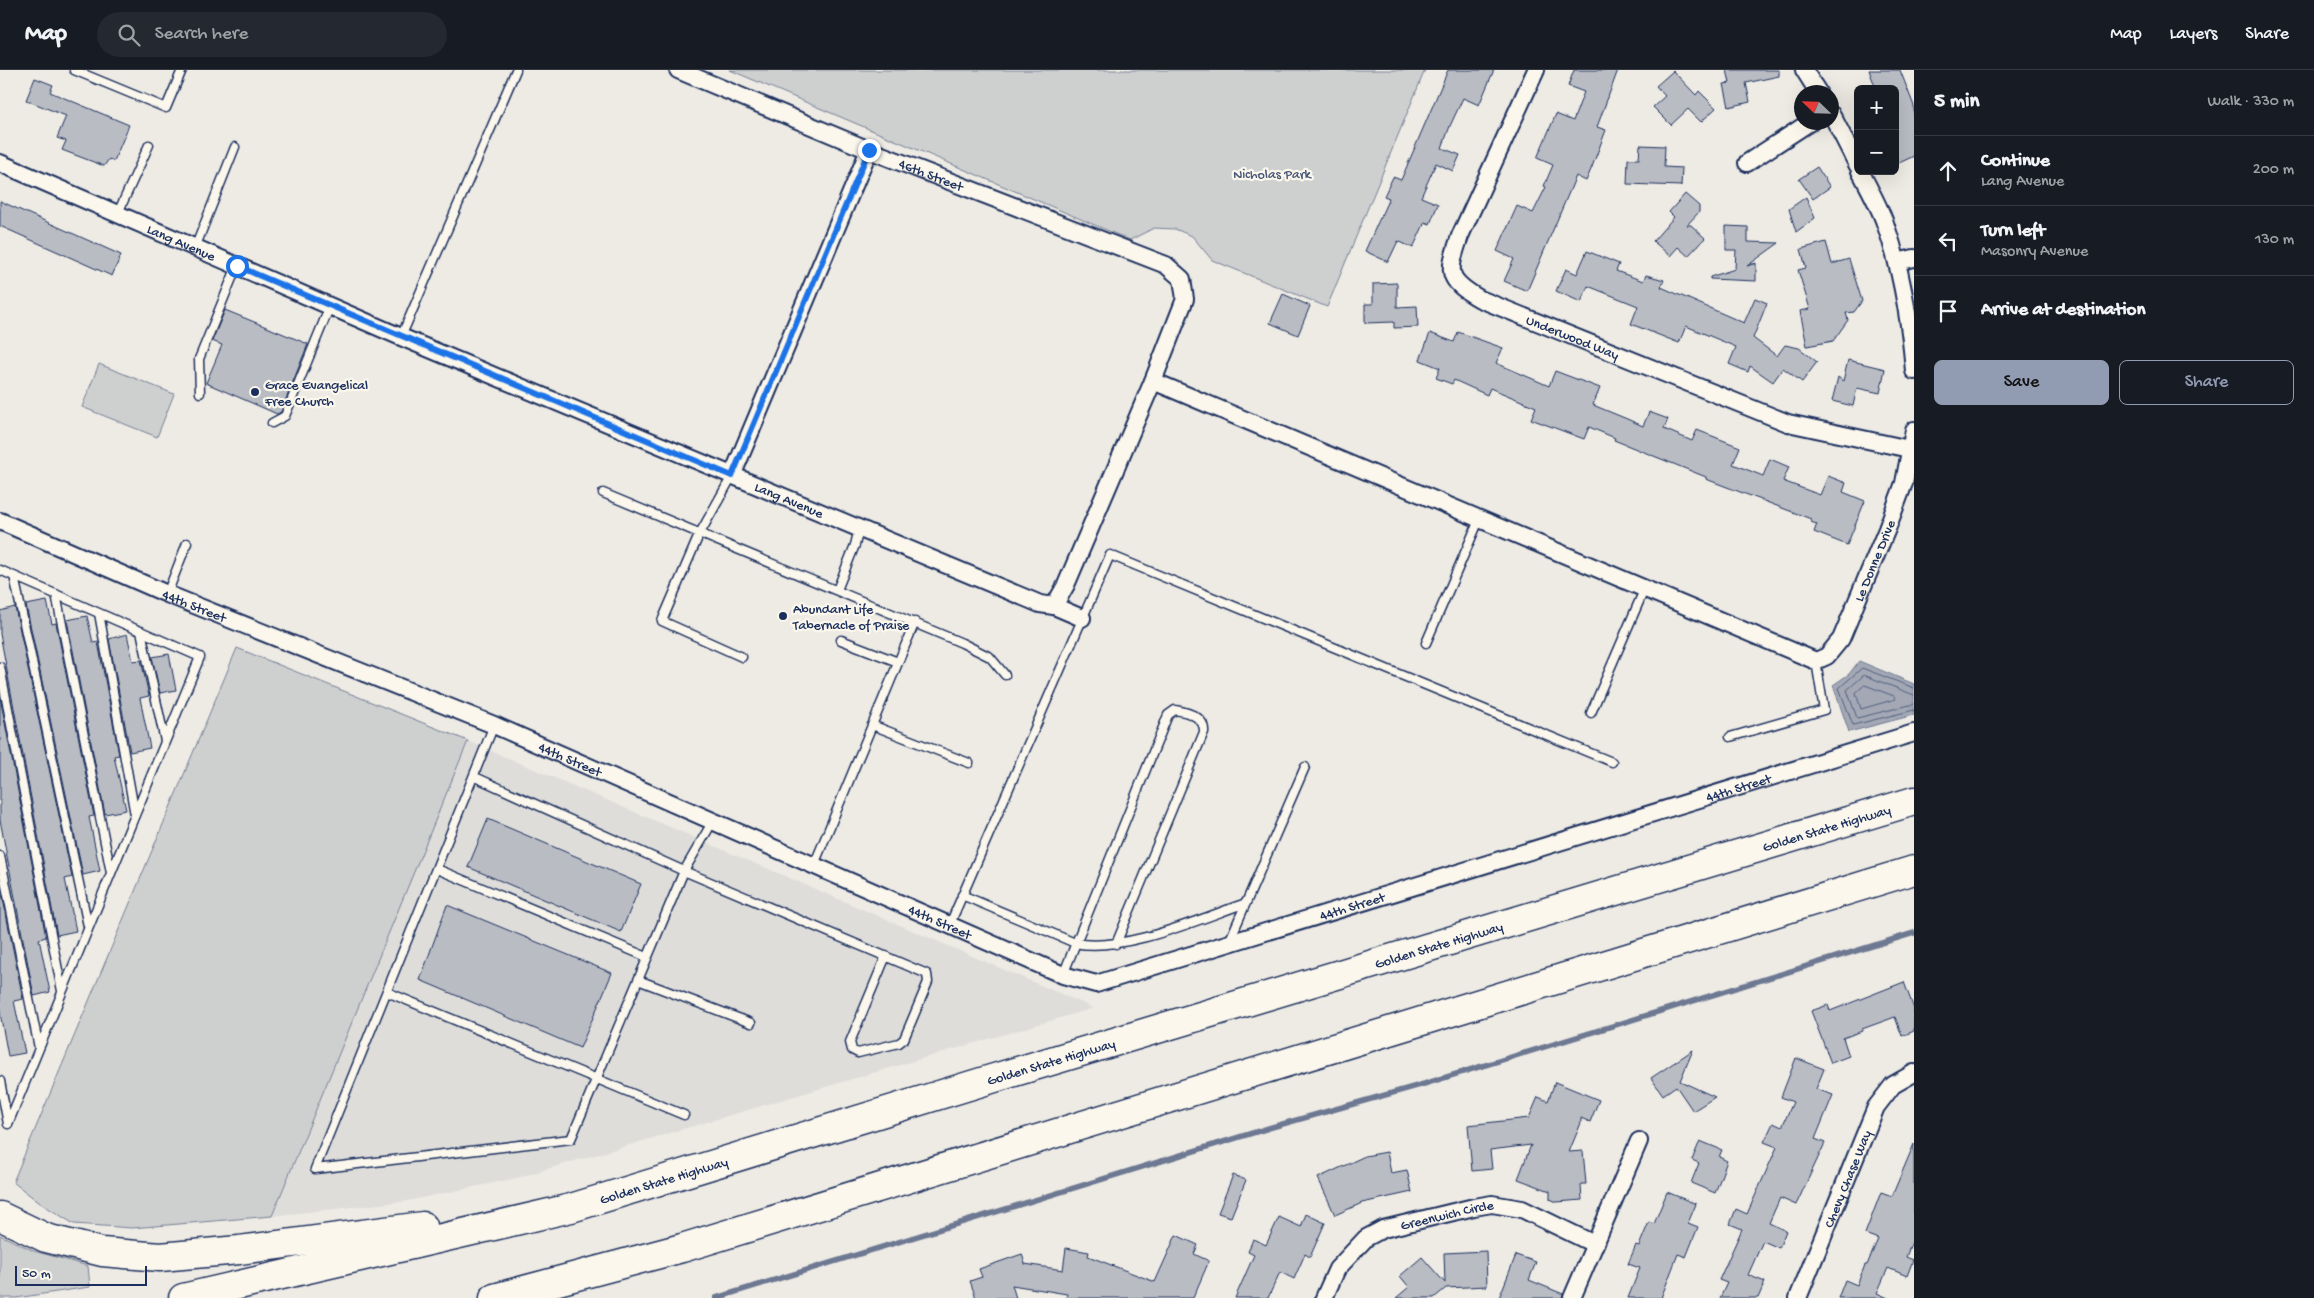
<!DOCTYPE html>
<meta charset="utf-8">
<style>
:root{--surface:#171b24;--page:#242831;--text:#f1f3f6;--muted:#9ea1a6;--line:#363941;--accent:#919bb2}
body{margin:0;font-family:"Gochi Hand",sans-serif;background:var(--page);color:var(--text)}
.controls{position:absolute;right:15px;top:15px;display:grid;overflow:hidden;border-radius:8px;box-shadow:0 5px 20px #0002}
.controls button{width:45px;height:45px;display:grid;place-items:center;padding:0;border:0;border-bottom:1px solid var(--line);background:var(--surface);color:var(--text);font:25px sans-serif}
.compass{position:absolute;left:1794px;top:15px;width:45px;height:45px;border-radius:50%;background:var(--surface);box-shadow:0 5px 20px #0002;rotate:293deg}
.scale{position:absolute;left:15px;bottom:12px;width:132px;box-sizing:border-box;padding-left:5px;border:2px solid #1b2f5e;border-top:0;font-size:14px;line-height:18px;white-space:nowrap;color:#1b2f5e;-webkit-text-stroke:4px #fbf7ec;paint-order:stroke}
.stop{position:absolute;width:15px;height:15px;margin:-11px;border:4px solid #1a73e8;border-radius:50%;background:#fff}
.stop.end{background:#1a73e8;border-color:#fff;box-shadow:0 1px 5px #0008}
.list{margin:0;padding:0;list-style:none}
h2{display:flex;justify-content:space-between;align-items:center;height:65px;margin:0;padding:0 20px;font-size:21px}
h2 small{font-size:16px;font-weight:400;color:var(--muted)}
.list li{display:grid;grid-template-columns:32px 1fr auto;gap:15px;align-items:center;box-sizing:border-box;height:70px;padding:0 20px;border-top:1px solid var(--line)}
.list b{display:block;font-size:19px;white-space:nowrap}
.list p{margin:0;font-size:16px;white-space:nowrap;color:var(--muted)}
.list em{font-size:16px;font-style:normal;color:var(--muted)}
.actions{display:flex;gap:10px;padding:15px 20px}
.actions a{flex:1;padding:11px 0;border:1px solid var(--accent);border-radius:8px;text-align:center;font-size:18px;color:var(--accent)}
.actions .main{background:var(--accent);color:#111}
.icon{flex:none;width:28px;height:28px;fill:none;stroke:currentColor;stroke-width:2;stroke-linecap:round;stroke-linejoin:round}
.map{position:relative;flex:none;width:1914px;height:1228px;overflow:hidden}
header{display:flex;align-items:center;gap:30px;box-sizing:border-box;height:70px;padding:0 25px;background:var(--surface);border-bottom:1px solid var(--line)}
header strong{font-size:24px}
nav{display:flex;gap:28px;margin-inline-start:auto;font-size:18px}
.search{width:350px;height:45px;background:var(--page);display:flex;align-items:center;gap:12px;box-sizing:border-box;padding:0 18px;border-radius:28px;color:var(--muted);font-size:19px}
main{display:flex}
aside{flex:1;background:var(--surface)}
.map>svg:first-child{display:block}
.built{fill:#deddda}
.green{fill:#cecfcf;stroke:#747f96}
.water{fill:#a3a8b4;stroke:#6d7892}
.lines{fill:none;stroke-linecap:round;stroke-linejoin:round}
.shore{stroke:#515f80;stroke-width:1}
.stream{stroke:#6d7892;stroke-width:5.5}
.building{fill:#b9bcc3;stroke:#1b2f5e}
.service-casing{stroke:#1b2f5e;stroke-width:11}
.minor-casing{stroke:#1b2f5e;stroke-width:20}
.motorway-casing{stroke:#1b2f5e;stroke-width:31}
.service{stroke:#fbf7ec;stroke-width:8}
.minor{stroke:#fbf7ec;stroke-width:16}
.motorway{stroke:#fbf7ec;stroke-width:28}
.route{stroke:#1a73e8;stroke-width:6}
.poi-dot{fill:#1b2f5e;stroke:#fbf7ec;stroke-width:2}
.labels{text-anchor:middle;stroke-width:4.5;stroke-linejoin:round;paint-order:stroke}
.park-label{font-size:14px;fill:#48577a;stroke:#fbf7ec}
.street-label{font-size:14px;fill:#1b2f5e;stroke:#fbf7ec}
.poi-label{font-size:14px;fill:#1b2f5e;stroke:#fbf7ec;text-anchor:start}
</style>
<header>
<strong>Map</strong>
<div class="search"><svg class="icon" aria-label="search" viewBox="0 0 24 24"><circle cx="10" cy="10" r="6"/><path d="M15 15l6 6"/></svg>Search here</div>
<nav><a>Map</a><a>Layers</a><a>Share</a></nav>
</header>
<main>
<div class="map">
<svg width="1914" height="1228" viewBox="0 0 1914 1228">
<rect width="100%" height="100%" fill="#eeebe4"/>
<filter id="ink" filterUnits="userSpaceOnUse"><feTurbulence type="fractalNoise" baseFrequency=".02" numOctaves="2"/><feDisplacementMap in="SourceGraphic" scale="10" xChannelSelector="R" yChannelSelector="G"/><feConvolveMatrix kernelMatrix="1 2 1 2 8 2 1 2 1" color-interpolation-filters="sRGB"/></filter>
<g filter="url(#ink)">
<!-- built -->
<path class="built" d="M 468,671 L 1094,938 L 517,1108 L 407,1131 L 272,1146 Z"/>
<!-- green -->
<path class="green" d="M 730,0 L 1425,0 L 1327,237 L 1212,190 L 1192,166 L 1175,159 L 1154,158 L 1130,170 Z
M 99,294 L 174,324 L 157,367 L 82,337 Z
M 237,578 L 468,671 L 272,1146 L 132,1158 L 74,1154 L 40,1133 L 13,1112 Z
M 0,1165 L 34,1181 L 88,1196 L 90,1217 L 16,1228 L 0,1228 Z"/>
<!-- water -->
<path class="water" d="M 1859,591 L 1914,614 L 1914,645 L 1849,662 L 1833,615 L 1849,604 Z"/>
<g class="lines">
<!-- shore -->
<path class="shore" d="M 1865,615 L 1894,626 L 1896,629 L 1861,639 L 1856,623 Z
M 1914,618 L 1862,598 L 1839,618 L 1853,655 L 1914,640
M 1914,625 L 1864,605 L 1847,620 L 1857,648 L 1914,634"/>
<!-- stream -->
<path class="stream" d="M 716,1228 L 1272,1057 L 1424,1014 L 1914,863"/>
</g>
<!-- building -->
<path class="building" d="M 1448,0 L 1494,0 L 1479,35 L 1463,28 L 1450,56 L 1442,78 L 1460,85 L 1453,101 L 1436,93 L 1421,127 L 1438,134 L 1430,154 L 1425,152 L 1413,178 L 1398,171 L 1388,192 L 1365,181 L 1389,128 L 1384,126 L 1393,107 L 1401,110 Z
M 1574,0 L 1618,0 L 1597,57 L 1606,60 L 1592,97 L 1586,111 L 1576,106 L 1527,221 L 1504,211 L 1514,189 L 1497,181 L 1517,136 L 1533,143 L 1546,117 L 1544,116 L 1553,95 L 1537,88 L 1556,44 L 1573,51 L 1584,22 L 1568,16 Z
M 1727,0 L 1779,0 L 1779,6 L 1746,13 L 1750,32 L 1729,37 L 1724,14 L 1730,13 Z
M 1869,0 L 1900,0 L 1914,36 L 1914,86 L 1899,93 L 1895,85 L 1895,19 L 1876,19 Z
M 1673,1 L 1696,25 L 1699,21 L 1716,38 L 1701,52 L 1688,39 L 1671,55 L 1653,37 L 1665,26 L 1656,16 Z
M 35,8 L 53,15 L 50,22 L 129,55 L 114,91 L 109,89 L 104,96 L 62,80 L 66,71 L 57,68 L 66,46 L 26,30 Z
M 1640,75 L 1665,76 L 1664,97 L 1682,98 L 1681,116 L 1627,114 L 1628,89 L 1639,89 Z
M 1817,97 L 1830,117 L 1813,129 L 1799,109 Z
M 1685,124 L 1699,136 L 1699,142 L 1687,155 L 1691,155 L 1705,168 L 1688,186 L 1678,177 L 1670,186 L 1653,171 L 1674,147 L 1669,142 Z
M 1806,127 L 1815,148 L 1796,162 L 1789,139 Z
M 0,131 L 121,185 L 112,206 L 0,156 Z
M 1726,156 L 1748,157 L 1748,172 L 1779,173 L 1747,196 L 1756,193 L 1756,211 L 1710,209 L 1710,207 L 1735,199 L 1736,180 L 1726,180 Z
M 1826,172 L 1832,194 L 1849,189 L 1862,231 L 1854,242 L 1846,243 L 1848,250 L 1833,271 L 1807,276 L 1800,241 L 1810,239 L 1798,200 L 1806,198 L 1801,179 Z
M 1587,181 L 1619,194 L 1616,201 L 1643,211 L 1646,205 L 1664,210 L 1661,217 L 1744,253 L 1755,228 L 1767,233 L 1753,268 L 1777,286 L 1785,275 L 1799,278 L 1817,292 L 1802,312 L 1783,298 L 1773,312 L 1750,296 L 1748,302 L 1729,294 L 1736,277 L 1686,256 L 1679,273 L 1631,254 L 1638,236 L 1588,216 L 1581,232 L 1556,221 L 1566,199 L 1577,204 Z
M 1397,213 L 1397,237 L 1417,236 L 1418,257 L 1394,258 L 1394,252 L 1365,253 L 1365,234 L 1373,234 L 1373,214 Z
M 1283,224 L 1310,236 L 1298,265 L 1270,253 Z
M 225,240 L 308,274 L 281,342 L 277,344 L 206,313 L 222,275 L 212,271 Z
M 1458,262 L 1503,278 L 1496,293 L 1549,316 L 1555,301 L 1600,318 L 1593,335 L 1627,349 L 1643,356 L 1649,342 L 1668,349 L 1664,359 L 1692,371 L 1697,360 L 1740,377 L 1733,394 L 1763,406 L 1770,389 L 1789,397 L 1783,411 L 1820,425 L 1828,406 L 1846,413 L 1843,422 L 1865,431 L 1847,475 L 1814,462 L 1817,454 L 1810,452 L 1811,449 L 1706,409 L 1706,407 L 1614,370 L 1615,368 L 1589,357 L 1584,369 L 1531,349 L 1536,337 L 1490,318 L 1487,325 L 1454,310 L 1452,314 L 1436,308 L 1440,298 L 1420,290 L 1430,263 L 1454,272 Z
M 1848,290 L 1885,299 L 1880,323 L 1857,318 L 1853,336 L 1832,331 L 1838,307 L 1843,311 Z
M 47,531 L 52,554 L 56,553 L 94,746 L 89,747 L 100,801 L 83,805 L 26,535 Z
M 15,537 L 72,807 L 65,809 L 76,861 L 57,865 L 0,564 L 0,541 Z
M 87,546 L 93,573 L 98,572 L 119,685 L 114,686 L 126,740 L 105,744 L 67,550 Z
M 127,564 L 133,591 L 141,590 L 149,626 L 140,628 L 150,678 L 130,682 L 109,569 Z
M 169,584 L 176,620 L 160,623 L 152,587 Z
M 0,627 L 46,867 L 39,869 L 50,922 L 34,926 L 0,750 Z
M 488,749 L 641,814 L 621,862 L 468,797 Z
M 0,814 L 23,929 L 14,931 L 25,983 L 8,986 L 0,943 Z
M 447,835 L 612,903 L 580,978 L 420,910 Z
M 1904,912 L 1914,939 L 1914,961 L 1902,966 L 1895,947 L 1862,959 L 1862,961 L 1843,968 L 1849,986 L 1831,993 L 1811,941 L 1828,935 L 1830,941 Z
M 1693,980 L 1680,1011 L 1715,1027 L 1693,1041 L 1676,1016 L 1663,1025 L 1651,1008 Z
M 1796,988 L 1824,999 L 1816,1019 L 1833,1025 L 1815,1069 L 1825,1073 L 1796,1135 L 1780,1128 L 1769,1153 L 1786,1161 L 1779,1178 L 1763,1171 L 1748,1205 L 1765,1212 L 1758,1228 L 1720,1228 L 1727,1213 L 1719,1210 L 1742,1159 L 1730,1154 L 1736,1139 L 1747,1144 L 1777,1077 L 1764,1072 L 1773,1053 L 1782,1057 L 1793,1032 L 1781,1027 Z
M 1555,1012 L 1599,1030 L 1590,1052 L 1581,1048 L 1581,1053 L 1569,1082 L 1583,1081 L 1586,1114 L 1581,1114 L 1582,1130 L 1557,1132 L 1550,1129 L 1550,1121 L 1518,1109 L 1531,1075 L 1490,1080 L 1492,1099 L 1472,1101 L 1468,1055 L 1529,1048 L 1538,1027 L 1548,1031 Z
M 1700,1071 L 1722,1080 L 1719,1087 L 1727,1091 L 1715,1123 L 1691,1113 L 1699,1093 L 1692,1090 Z
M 1914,1074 L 1914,1167 L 1906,1187 L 1913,1190 L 1907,1206 L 1888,1198 L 1877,1223 L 1888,1228 L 1838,1228 L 1845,1210 L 1857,1215 L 1865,1195 L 1867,1195 L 1878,1169 L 1865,1164 L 1881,1122 L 1892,1126 Z
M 1387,1082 L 1391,1103 L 1407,1100 L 1412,1122 L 1362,1133 L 1335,1145 L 1318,1108 L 1365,1086 Z
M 1233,1105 L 1246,1110 L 1231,1147 L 1218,1143 Z
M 1667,1122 L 1696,1134 L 1688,1153 L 1698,1157 L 1686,1187 L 1678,1184 L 1661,1228 L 1628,1228 L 1640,1198 L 1628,1194 L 1636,1175 L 1639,1176 L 1649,1152 L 1654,1154 Z
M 1306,1144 L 1325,1153 L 1310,1187 L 1305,1184 L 1294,1209 L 1280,1202 L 1268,1228 L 1235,1228 L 1254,1185 L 1248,1182 L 1253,1169 L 1266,1175 L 1279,1147 L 1301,1157 Z
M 1176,1165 L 1198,1175 L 1194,1184 L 1209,1191 L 1193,1228 L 1066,1228 L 1067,1224 L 1012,1215 L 1016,1228 L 976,1228 L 970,1211 L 982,1207 L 979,1199 L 1022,1184 L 1025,1194 L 1063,1200 L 1066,1178 L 1089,1182 L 1088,1186 L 1155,1212 Z
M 1486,1181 L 1487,1216 L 1446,1218 L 1434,1228 L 1396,1228 L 1409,1217 L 1400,1206 L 1422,1187 L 1445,1213 L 1444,1183 Z
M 1516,1185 L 1536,1192 L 1529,1210 L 1563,1224 L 1562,1228 L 1499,1228 Z"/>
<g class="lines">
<defs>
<path id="service" d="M 74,0 L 166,38 L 182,0
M 117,145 L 149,75
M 195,178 L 235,77
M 401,267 L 516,0
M 200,323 L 199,289 L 237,196
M 272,353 L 285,346 L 330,236
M 732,406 L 699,465 L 662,551 L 742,587
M 603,423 L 962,573 L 990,587 L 1005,605
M 0,500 L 200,587 L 8,1054
M 14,506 L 88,856
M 837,520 L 855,475 L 859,459
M 56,524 L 111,803
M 167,524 L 187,473
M 99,543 L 135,745
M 141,561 L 165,671
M 841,570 L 898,592
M 1426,573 L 1479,450
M 0,597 L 62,921
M 1591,643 L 1644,520
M 494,655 L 315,1099 L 571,1069 L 684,801 L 713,751
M 872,655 L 969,693
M 1730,667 L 1824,640 L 1816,591
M 475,707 L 684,801 L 927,904 L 928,912 L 904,969 L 899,973 L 858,983 L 852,980 L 850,972 L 886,886
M 0,786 L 39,978
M 814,795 L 915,552
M 437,799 L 647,887
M 962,825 L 1075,873 C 1124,883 1199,849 1246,833
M 950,854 L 1110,485 L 1612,692
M 1229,872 L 1305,697
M 1063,905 L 1168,645 L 1175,640 C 1188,642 1205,647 1204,662 L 1116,874
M 638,910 L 751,953
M 387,922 L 684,1045
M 0,1011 L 8,1054"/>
<g id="minor">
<path id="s1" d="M 678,0 L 869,80 L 1166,195 L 1182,209 L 1185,229 L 1153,311 L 1066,515 L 1054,536"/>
<path id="s2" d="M 1536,0 L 1460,166 C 1448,202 1445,209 1480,229 L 1788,353 L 1914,380"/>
<path d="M 1804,0 L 1818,22"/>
<path d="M 1832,45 L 1858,96"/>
<path id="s3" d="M 0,93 L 401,267 L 1040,534 L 1054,536 L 1082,548"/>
<path d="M 1747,93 L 1810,52"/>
<path d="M 1860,101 C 1869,118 1879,136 1885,153 C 1902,201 1910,251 1914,301"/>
<path d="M 1897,192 L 1914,188"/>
<path id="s4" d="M 1153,311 L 1816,591 L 1827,586 L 1841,569 L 1887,459 L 1904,413 L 1914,360"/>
<path d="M 732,406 L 869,80"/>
<path id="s5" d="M 0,451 L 167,524 L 494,655 L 1063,905 L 1096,914 L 1914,663"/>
<path id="s6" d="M 1324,1228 L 1337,1199 L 1366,1168 L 1383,1159 L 1474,1137 L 1492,1134 L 1522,1139 L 1594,1174"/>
<path d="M 1572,1228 L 1639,1071"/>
<path id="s7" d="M 1798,1228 L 1876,1037 L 1893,1015 L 1914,1003"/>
</g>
<g id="motorway">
<path d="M 0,1146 L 46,1168 L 102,1182 L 160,1187 L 239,1180 L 423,1156"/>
<path id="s8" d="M 183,1228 L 571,1138 L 988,1010 L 1914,731"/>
<path d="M 494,1228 L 682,1178 L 1914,800"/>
</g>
</defs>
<!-- service casing -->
<use href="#service" class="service-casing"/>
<!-- minor casing -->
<use href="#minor" class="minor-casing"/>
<!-- motorway casing -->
<use href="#motorway" class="motorway-casing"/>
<!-- service -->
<use href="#service" class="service"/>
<!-- minor -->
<use href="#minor" class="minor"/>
<!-- motorway -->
<use href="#motorway" class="motorway"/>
</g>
</g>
<g class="lines" filter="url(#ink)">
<!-- route -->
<path class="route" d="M 237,196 L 732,406 L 869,80"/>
</g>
<!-- markers -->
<g class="poi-dot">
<circle cx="255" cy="322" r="5"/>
<circle cx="783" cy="546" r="5"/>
</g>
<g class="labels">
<!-- park labels -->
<g class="park-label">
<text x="1272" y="108">Nicholas Park</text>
</g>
<!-- street labels -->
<g class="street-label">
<text dy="5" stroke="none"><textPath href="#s1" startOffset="274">46th Street</textPath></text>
<text dy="5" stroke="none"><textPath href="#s3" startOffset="198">Lang Avenue</textPath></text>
<text dy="5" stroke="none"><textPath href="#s2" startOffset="360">Underwood Way</textPath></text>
<text dy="5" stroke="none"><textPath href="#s3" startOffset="858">Lang Avenue</textPath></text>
<text dy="5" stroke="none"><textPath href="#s4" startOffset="839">Le Donne Drive</textPath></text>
<text dy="5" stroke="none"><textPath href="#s5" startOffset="212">44th Street</textPath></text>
<text dy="5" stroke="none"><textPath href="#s5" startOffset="618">44th Street</textPath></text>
<text dy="5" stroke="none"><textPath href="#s5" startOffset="1862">44th Street</textPath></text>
<text dy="5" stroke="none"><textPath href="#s8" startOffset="1710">Golden State Highway</textPath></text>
<text dy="5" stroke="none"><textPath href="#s5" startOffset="1458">44th Street</textPath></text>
<text dy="5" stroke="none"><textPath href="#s5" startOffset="1022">44th Street</textPath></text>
<text dy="5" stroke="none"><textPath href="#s8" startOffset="1305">Golden State Highway</textPath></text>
<text dy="5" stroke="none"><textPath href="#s8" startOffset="900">Golden State Highway</textPath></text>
<text dy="5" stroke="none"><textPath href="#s7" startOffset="129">Chevy Chase Way</textPath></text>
<text dy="5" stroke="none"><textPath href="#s8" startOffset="495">Golden State Highway</textPath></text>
<text dy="5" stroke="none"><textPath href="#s6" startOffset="159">Greenwich Circle</textPath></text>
</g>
<!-- poi labels -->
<g class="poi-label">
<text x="265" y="319">Grace Evangelical<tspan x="265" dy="16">Free Church</tspan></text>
<text x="793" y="543">Abundant Life<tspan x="793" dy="16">Tabernacle of Praise</tspan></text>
</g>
</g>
</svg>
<div class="controls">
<button>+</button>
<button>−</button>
</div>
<svg class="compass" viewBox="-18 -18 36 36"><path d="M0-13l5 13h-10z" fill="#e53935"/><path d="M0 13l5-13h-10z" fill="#9ea1a6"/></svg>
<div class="scale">50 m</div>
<div class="stop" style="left:237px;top:196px"></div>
<div class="stop end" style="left:869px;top:80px"></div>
</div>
<aside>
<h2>5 min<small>Walk · 330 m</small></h2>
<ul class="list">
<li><svg class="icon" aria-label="ahead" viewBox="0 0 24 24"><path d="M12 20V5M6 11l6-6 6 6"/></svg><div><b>Continue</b><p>Lang Avenue</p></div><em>200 m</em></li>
<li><svg class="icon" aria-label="left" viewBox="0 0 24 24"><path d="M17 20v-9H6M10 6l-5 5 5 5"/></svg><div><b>Turn left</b><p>Masonry Avenue</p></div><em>130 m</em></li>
<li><svg class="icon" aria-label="arrive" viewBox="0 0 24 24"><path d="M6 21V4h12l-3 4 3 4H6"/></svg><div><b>Arrive at destination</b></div></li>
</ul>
<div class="actions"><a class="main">Save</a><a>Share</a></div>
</aside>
</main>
